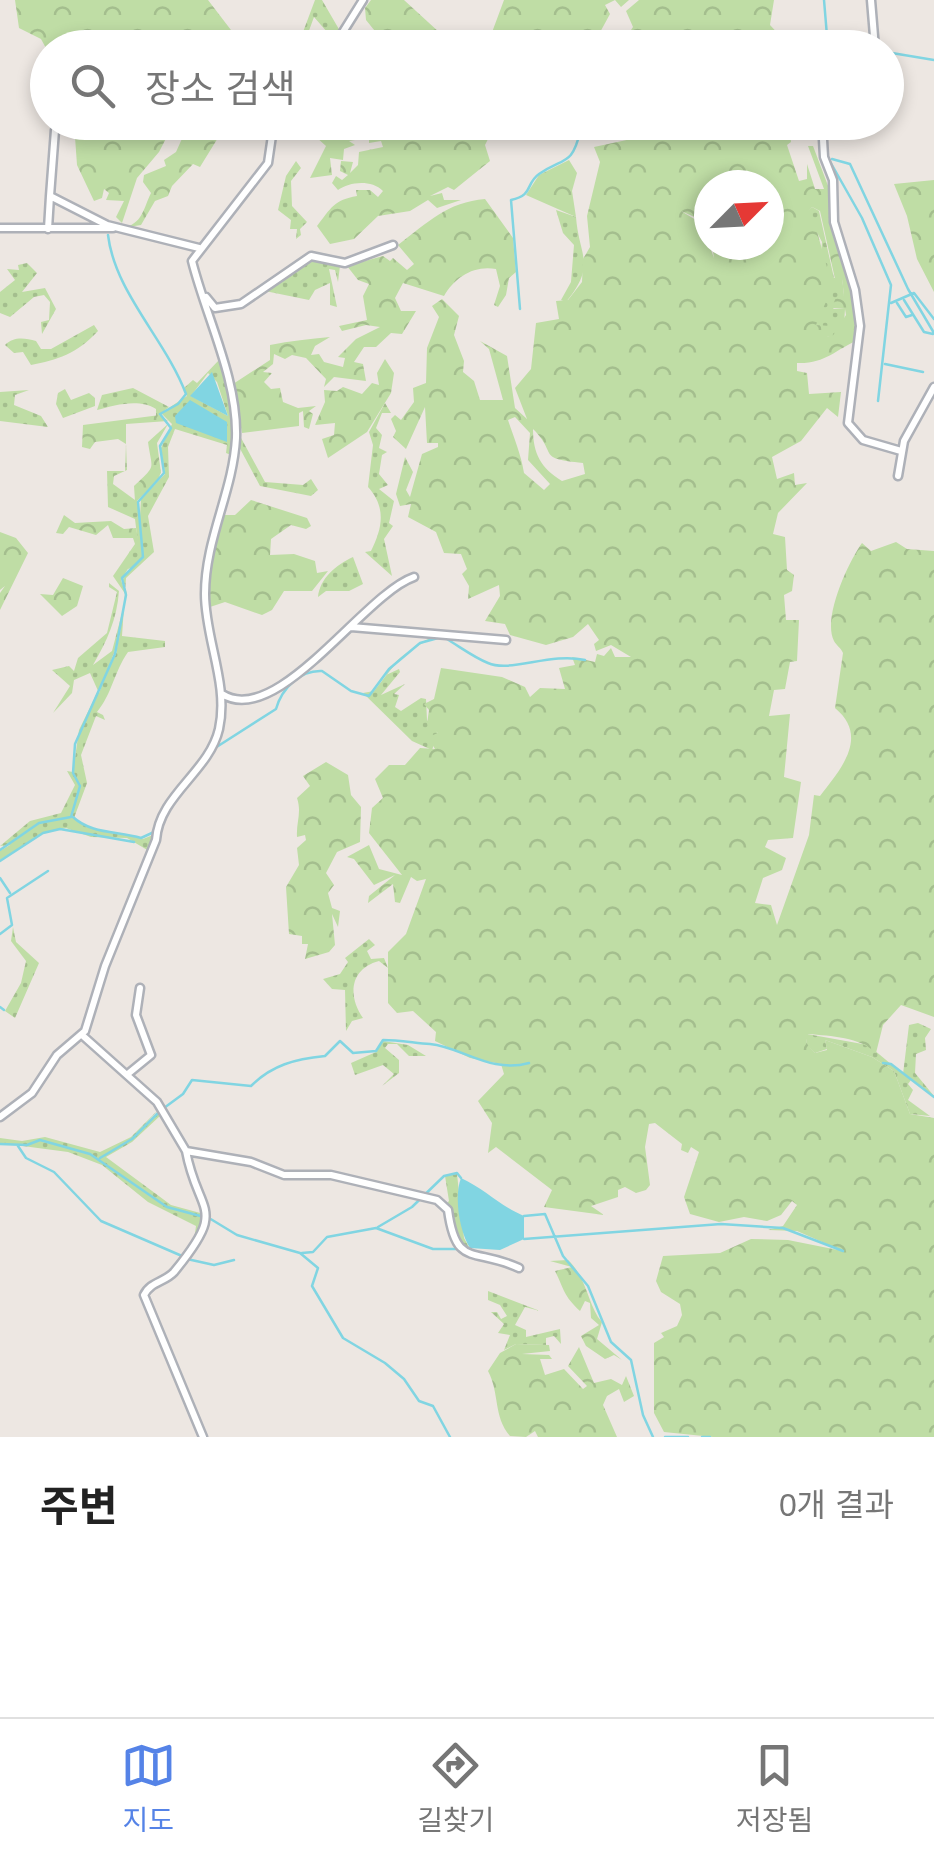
<!DOCTYPE html>
<html lang="ko">
<meta charset="utf-8">
<style>
:root{--surface:#fff;--page:#f2f2f2;--text:#222;--muted:#767676;--line:#e0e0e0;--accent:#5583e7}
body{margin:0;font-family:Helvetica,"Noto Sans KR",sans-serif;background:var(--page);color:var(--text)}
.compass{position:absolute;left:694px;top:170px;width:90px;height:90px;border-radius:50%;background:var(--surface);box-shadow:0 5px 15px #0003;rotate:66deg}
.list{margin:0;padding:0;list-style:none}
h2{display:flex;justify-content:space-between;align-items:center;height:130px;margin:0;padding:0 40px;font-size:42px}
h2 small{font-size:32px;font-weight:400;color:var(--muted)}
.icon{flex:none;width:55px;height:55px;fill:none;stroke:currentColor;stroke-width:2;stroke-linecap:round;stroke-linejoin:round}
.map{position:relative;flex:none;width:934px;height:1437px;overflow:hidden}
.search{position:absolute;background:var(--surface);box-shadow:0 5px 15px #0003;left:30px;right:30px;top:30px;height:110px;display:flex;align-items:center;gap:25px;box-sizing:border-box;padding:0 35px;border-radius:55px;color:var(--muted);font-size:38px}
.sheet{height:280px;background:var(--surface)}
nav{display:flex;justify-content:space-around;align-items:center;box-sizing:border-box;height:140px;border-top:2px solid var(--line);background:var(--surface);font-size:28px;color:var(--muted)}
nav a{display:grid;justify-items:center;gap:5px}
nav .on{color:var(--accent)}
.map>svg:first-child{display:block}
.grass{fill:url(#grass-dots);fill-rule:evenodd}
.forest{fill:url(#forest-crowns);fill-rule:evenodd}
.water{fill:#81d5e2}
.lines{fill:none;stroke-linecap:round;stroke-linejoin:round}
.stream{stroke:#81d5e2;stroke-width:2.5}
.minor-casing{stroke:#aeb1b8;stroke-width:11}
.minor{stroke:#fff;stroke-width:6}
</style>
<div class="map">
<svg width="934" height="1437" viewBox="0 0 934 1437">
<defs>
<pattern id="grass-dots" width="8" height="8" patternUnits="userSpaceOnUse" patternTransform="scale(2.5)"><rect width="8" height="8" fill="#bfdda5"/><path d="M2 2h.1M6 6h.1" fill="none" stroke="#a4be8e" stroke-width="1.8" stroke-linecap="round"/></pattern>
<pattern id="forest-crowns" width="20" height="18" patternUnits="userSpaceOnUse" patternTransform="scale(2.5)"><rect width="20" height="18" fill="#bfdda5"/><path d="M2 6a3 3 0 1 1 6 0M12 15a3 3 0 1 1 6 0" fill="none" stroke="#a4be8e"/></pattern>
</defs>
<rect width="100%" height="100%" fill="#ede7e2"/>
<!-- grass -->
<path class="grass" d="M 315,0 L 322,0 L 340,31 L 334,40 L 314,17 L 303,47 L 297,48 Z
M 296,161 L 301,168 L 291,181 L 292,206 L 307,222 L 300,229 L 301,235 L 296,239 L 297,229 L 290,229 L 291,220 L 278,210 L 286,176 Z
M 812,207 L 819,211 L 834,278 L 842,278 L 844,295 L 833,309 L 845,309 L 844,325 L 832,338 L 827,336 L 825,327 L 816,325 L 822,242 L 806,212 Z
M 556,210 L 576,217 C 579,257 597,264 566,302 L 561,300 L 571,282 L 574,245 L 563,233 Z
M 319,257 L 340,266 L 338,282 L 335,270 L 329,269 L 337,307 L 330,305 L 330,283 L 315,290 L 309,300 L 265,291 Z
M 27,263 L 37,273 L 22,292 L 45,288 L 56,309 L 42,334 L 41,322 L 49,320 L 50,302 L 44,295 L 34,297 L 10,317 L 0,313 L 0,292 L 15,280 L 7,269 L 19,270 L 18,265 Z
M 94,325 L 98,331 C 77,354 57,360 31,365 L 23,352 L 14,353 L 5,345 C 14,336 25,338 36,341 L 41,349 L 51,349 Z
M 219,360 L 232,412 L 231,455 L 226,453 L 227,445 L 175,429 L 168,447 L 169,477 L 148,516 L 154,552 L 126,578 L 122,636 L 165,641 L 165,647 L 128,652 C 114,672 112,694 97,712 L 103,715 L 105,720 L 96,716 L 81,755 L 87,783 L 74,818 C 92,833 120,833 143,839 L 153,835 L 149,851 L 127,838 L 91,837 L 66,828 L 43,833 L 0,860 L 0,851 L 10,845 L 0,846 L 30,821 L 61,813 L 75,785 L 67,771 L 73,772 L 79,730 L 116,654 L 122,619 L 119,639 L 99,693 L 90,673 L 74,680 L 72,693 L 53,713 L 70,686 L 52,670 L 69,666 L 74,671 L 78,658 L 107,633 L 117,592 L 109,587 L 109,583 L 119,591 C 117,619 107,641 93,665 L 112,651 L 127,594 L 123,579 L 131,568 L 128,569 L 129,552 L 138,544 L 135,519 L 108,507 L 107,471 L 125,471 L 126,444 L 127,470 L 114,476 L 113,484 L 135,500 L 161,469 L 159,479 L 137,501 L 140,516 L 141,499 L 165,474 L 161,448 L 172,424 L 161,413 L 187,396 L 184,388 L 193,380 L 197,383 ZM 208,373 L 217,382 L 228,416 L 191,396 Z
M 133,388 L 169,407 L 156,417 L 156,409 C 139,398 115,405 97,410 L 102,395 Z
M 65,389 L 71,400 L 89,393 L 95,398 L 95,406 L 63,418 L 56,404 L 58,393 Z
M 29,390 L 15,395 L 14,405 L 41,416 L 48,427 L 0,421 L 0,392 Z
M 385,403 L 391,413 L 382,413 L 376,428 L 382,435 L 379,448 L 387,452 L 382,455 L 379,474 L 388,485 L 379,489 L 394,501 L 389,523 L 393,526 L 384,539 L 392,576 L 365,552 L 371,551 C 382,529 387,508 368,487 L 373,445 L 369,432 Z
M 240,436 L 265,482 L 303,485 L 311,479 L 318,490 L 311,496 L 260,486 L 237,443 Z
M 353,557 L 363,584 L 349,591 L 326,591 L 318,597 C 320,578 336,565 353,557 Z
M 443,634 C 421,643 398,654 386,675 L 399,669 L 400,672 L 381,695 L 405,684 L 394,694 L 399,695 L 395,707 L 401,711 L 421,698 L 426,699 L 427,720 L 438,733 L 432,750 L 412,741 L 363,693 L 374,691 C 395,665 408,643 443,634 Z
M 13,927 L 16,942 L 39,963 L 15,1018 L 5,1011 L 21,983 L 26,961 L 11,941 Z
M 369,939 L 375,945 L 367,951 L 371,959 L 384,958 L 388,968 L 379,961 C 349,969 348,997 363,1018 L 352,1021 L 346,1031 L 345,990 L 332,989 L 323,979 L 340,974 L 348,962 L 345,958 Z
M 918,1023 L 931,1029 L 925,1038 L 926,1050 L 916,1054 L 915,1073 L 934,1096 L 911,1080 L 908,1084 L 913,1090 L 908,1100 L 930,1116 L 910,1114 L 894,1071 L 872,1057 L 825,1040 L 827,1049 L 815,1053 L 806,1044 L 807,1034 L 868,1045 L 903,1074 L 909,1025 Z
M 383,1041 L 408,1045 L 426,1056 L 409,1056 L 397,1044 L 388,1044 L 385,1048 L 399,1060 L 399,1073 L 382,1086 L 394,1074 L 383,1065 L 355,1075 L 351,1063 L 376,1052 Z
M 160,1108 L 139,1131 L 162,1111 L 207,1210 L 194,1240 L 196,1226 L 148,1202 L 102,1165 L 68,1152 L 0,1143 L 0,1138 L 22,1141 L 45,1137 L 100,1152 L 131,1137 ZM 161,1115 L 180,1150 L 204,1214 L 171,1205 L 106,1157 L 132,1142 Z
M 457,1174 L 464,1238 L 469,1247 L 463,1249 L 452,1239 L 446,1204 L 449,1201 L 445,1176 Z
M 488,1291 L 540,1311 L 525,1307 L 515,1325 L 526,1330 L 526,1337 L 560,1329 L 561,1344 L 554,1336 L 546,1338 L 546,1345 L 516,1344 L 504,1350 L 510,1335 L 498,1333 L 504,1324 L 491,1312 L 497,1312 L 501,1319 L 507,1316 L 500,1305 L 488,1300 Z"/>
<!-- forest -->
<path class="forest" d="M 15,0 L 208,0 L 244,47 L 109,47 L 104,35 L 89,47 L 47,50 L 41,39 L 19,28 Z
M 371,0 L 404,0 L 440,33 L 439,41 L 446,47 L 387,46 L 366,20 L 365,8 Z
M 504,0 L 629,0 L 621,7 L 615,0 L 605,5 L 610,14 L 592,47 L 585,47 L 581,41 L 575,47 L 502,47 L 491,35 Z
M 639,0 L 774,0 L 770,25 L 783,39 L 779,46 L 773,41 L 766,47 L 620,47 L 633,27 L 626,11 Z
M 74,123 L 174,123 L 159,152 L 137,178 L 122,223 L 116,217 L 124,201 L 106,200 L 109,193 L 104,189 L 102,198 L 94,201 L 77,165 Z
M 189,123 L 195,123 L 204,136 L 213,123 L 222,123 L 224,128 L 200,167 L 193,164 L 172,186 L 168,196 L 155,201 L 141,225 L 122,228 C 143,224 143,209 151,193 L 143,182 L 144,175 L 166,166 L 164,160 L 176,152 Z
M 337,123 L 373,123 L 372,130 L 355,130 L 355,140 L 349,141 L 355,145 L 344,149 L 343,160 L 330,158 L 332,175 L 310,178 L 326,146 L 307,129 L 336,131 Z
M 377,123 L 538,123 L 516,130 L 505,126 L 498,134 L 491,133 L 485,145 L 490,161 L 454,190 L 448,187 L 430,196 L 442,193 L 444,200 L 461,200 L 437,208 L 428,200 L 410,211 L 378,216 L 354,239 L 330,244 L 317,226 C 331,208 334,200 357,196 L 356,190 L 370,190 L 378,197 L 383,191 C 371,179 349,182 338,190 L 332,183 L 336,176 L 342,180 L 348,175 L 340,171 L 341,161 L 353,162 L 350,173 L 358,165 L 359,152 L 383,147 L 381,141 L 369,143 L 369,135 L 380,132 Z
M 706,123 L 789,123 L 791,142 L 787,145 L 799,181 L 807,179 L 807,164 L 815,189 L 824,189 L 808,146 L 813,146 L 830,191 L 829,219 L 854,291 L 858,340 C 835,350 825,364 797,363 L 797,371 L 807,373 L 809,394 L 841,392 L 838,417 L 827,408 L 801,441 L 772,457 L 777,479 L 794,473 L 795,485 L 807,483 L 778,513 L 773,534 L 785,537 L 787,570 L 794,575 L 792,591 L 784,595 L 786,620 L 799,620 L 797,661 L 790,662 L 785,689 L 774,690 L 769,716 L 790,714 L 784,777 L 801,782 L 793,838 L 768,840 L 765,847 L 786,858 L 782,870 L 763,878 L 755,903 L 771,905 L 777,925 L 809,835 L 814,795 L 820,796 C 840,770 870,737 835,708 L 843,653 C 841,648 836,645 834,641 C 822,618 849,561 862,543 L 871,551 L 896,542 L 907,549 L 934,551 L 934,1017 L 901,1005 L 883,1025 L 876,1053 C 860,1037 831,1036 808,1034 L 806,1043 L 815,1053 L 827,1050 L 825,1040 L 872,1057 L 894,1071 L 910,1114 L 934,1118 L 934,1437 L 713,1437 L 664,1432 L 654,1413 L 654,1343 L 664,1337 L 661,1333 L 677,1326 L 682,1315 L 680,1304 L 661,1292 L 656,1281 L 663,1256 L 720,1253 L 751,1239 L 788,1240 L 843,1251 L 797,1231 L 768,1230 L 783,1226 L 797,1205 L 792,1201 L 781,1215 L 767,1221 L 744,1217 L 719,1222 L 690,1214 L 684,1197 L 699,1152 L 691,1147 L 688,1153 L 681,1150 L 682,1144 L 655,1123 L 649,1124 L 645,1147 L 650,1185 L 646,1190 L 636,1193 L 625,1187 L 618,1190 L 618,1197 L 591,1206 L 604,1215 L 544,1207 L 552,1190 L 496,1147 L 488,1153 L 492,1123 L 478,1101 L 504,1074 L 501,1064 L 470,1058 L 435,1041 L 436,1032 L 413,1011 L 397,1013 L 388,1003 L 388,952 L 406,934 L 426,879 L 417,881 L 411,877 L 400,903 L 395,902 L 393,884 L 368,903 L 369,896 L 395,875 L 374,885 L 354,859 L 347,857 L 369,845 L 379,869 L 402,875 L 369,833 L 372,808 L 383,798 L 375,779 L 389,765 L 405,765 L 420,748 L 435,749 L 428,737 L 438,733 L 427,724 L 429,710 L 424,704 L 434,699 L 441,668 L 502,677 L 525,687 L 530,697 L 540,688 L 565,689 L 559,668 L 575,665 L 572,657 L 595,662 L 597,654 L 604,656 L 611,648 L 615,657 L 631,657 L 611,645 L 596,651 L 594,644 L 599,640 L 588,624 L 573,637 L 546,645 L 510,635 L 505,624 L 485,621 L 500,596 L 499,585 L 468,599 L 469,586 L 462,574 L 467,569 L 461,554 L 444,553 L 436,532 L 408,517 L 411,504 L 400,506 L 396,494 L 405,457 L 413,472 L 406,490 L 410,497 L 422,454 L 438,447 L 438,443 L 427,443 L 425,407 L 406,449 L 393,437 L 396,431 L 391,419 L 395,415 L 401,420 L 414,402 L 413,388 L 426,383 L 427,348 L 439,317 L 432,306 L 442,299 L 459,316 L 454,335 L 464,361 L 463,372 L 474,381 L 480,400 L 503,400 L 489,349 L 480,341 L 507,356 L 515,408 L 527,419 L 515,388 L 531,369 L 536,323 L 559,319 L 556,301 L 568,300 L 582,282 L 583,259 L 590,247 L 587,216 L 600,162 L 594,147 ZM 709,185 L 769,185 L 769,245 L 712,245 L 714,258 L 701,223 L 681,211 L 699,219 L 709,235 ZM 812,207 L 820,211 L 835,279 L 842,279 L 844,295 L 836,297 L 832,308 L 845,309 L 846,315 L 832,337 L 827,336 L 831,326 L 816,325 L 828,297 L 828,271 L 813,217 L 807,212 ZM 515,417 L 530,433 L 528,460 L 550,484 L 544,490 L 524,473 C 521,454 514,438 508,420 ZM 533,429 C 559,455 535,458 583,463 L 585,474 L 562,481 C 541,468 533,454 533,429 Z
M 569,160 L 577,173 L 572,191 L 576,217 L 526,195 L 539,175 Z
M 934,180 L 934,292 L 917,259 L 907,216 L 894,184 Z
M 485,199 L 513,238 L 516,272 L 509,278 L 506,295 L 498,307 L 494,305 L 500,286 L 496,269 C 474,265 455,277 444,296 L 403,283 L 395,298 L 401,311 L 416,311 L 402,334 L 391,333 L 376,347 L 364,347 L 354,362 L 363,364 L 366,381 L 334,377 L 324,387 L 326,379 L 306,358 L 292,355 L 285,359 L 274,354 L 273,364 L 263,372 L 272,373 L 264,382 L 271,389 L 280,388 L 283,402 L 298,408 L 316,406 L 309,411 L 313,414 L 309,429 L 304,427 L 303,411 L 299,413 L 299,426 L 242,433 L 233,384 L 270,360 L 270,345 C 290,341 310,339 330,337 L 315,346 L 311,355 L 319,354 L 324,362 L 343,367 L 345,358 L 338,357 L 356,339 L 380,327 L 366,325 L 342,331 L 339,326 L 367,320 L 363,296 L 369,284 L 358,280 L 347,266 L 383,256 L 390,261 L 393,258 L 407,270 L 414,264 L 398,245 C 428,222 448,202 485,199 Z
M 385,359 L 394,373 L 391,393 L 367,432 L 328,458 L 322,439 L 334,435 L 335,423 L 315,425 L 325,402 L 324,390 L 337,391 L 343,387 L 362,394 L 372,383 L 379,385 L 377,373 Z
M 160,415 L 168,421 L 126,424 L 126,444 L 118,439 L 95,442 L 90,449 L 82,447 L 83,425 Z
M 168,424 L 157,443 L 161,473 L 135,501 L 134,486 C 157,464 152,471 148,442 Z
M 251,500 L 307,518 L 311,526 L 306,529 L 291,525 L 271,539 L 270,555 L 294,554 L 315,561 L 317,573 L 328,571 L 312,591 L 284,591 L 272,610 L 262,615 L 225,602 L 210,607 C 198,583 214,541 222,515 L 235,515 Z
M 64,515 L 75,523 L 111,521 L 124,529 L 136,528 L 139,544 L 129,552 L 131,564 L 121,580 L 126,595 L 113,576 L 135,544 L 133,538 L 113,538 L 108,525 L 96,535 L 69,527 L 63,534 L 56,533 Z
M 0,532 L 16,538 L 28,553 L 0,610 L 0,593 L 5,586 L 0,590 Z
M 63,578 L 83,586 L 77,606 L 62,616 L 40,594 L 53,595 Z
M 326,762 L 348,775 L 351,795 L 361,807 L 360,842 L 337,852 L 326,873 L 334,885 L 328,893 L 332,908 L 340,911 L 338,927 L 332,914 L 335,945 L 329,952 L 305,959 L 308,944 L 302,944 L 302,936 L 289,934 L 286,887 L 299,865 L 297,848 L 306,840 L 305,835 L 297,837 C 296,822 302,813 297,798 L 310,786 L 303,776 Z
M 568,1260 C 588,1279 588,1307 602,1322 L 597,1339 L 622,1360 L 614,1355 L 605,1359 L 586,1346 L 581,1336 L 599,1325 L 591,1318 L 590,1303 L 585,1301 L 580,1311 C 563,1295 565,1291 555,1271 L 572,1267 L 550,1261 Z
M 516,1344 L 549,1345 L 550,1351 L 522,1354 L 549,1355 L 552,1359 L 540,1359 L 545,1375 L 564,1369 L 583,1389 L 587,1386 L 568,1366 L 579,1347 L 594,1383 L 611,1379 L 622,1385 L 626,1376 L 634,1396 L 624,1402 L 619,1389 L 607,1396 L 603,1405 L 617,1437 L 538,1437 L 535,1431 L 526,1437 L 510,1436 C 493,1416 500,1394 488,1371 L 500,1353 Z"/>
<!-- water -->
<path class="water" d="M 212,372 L 228,416 L 190,396 Z
M 190,400 L 227,422 L 227,442 L 176,423 L 175,416 Z
M 461,1178 C 485,1189 500,1206 524,1216 L 524,1239 L 500,1250 L 470,1248 C 459,1231 454,1196 461,1178 Z"/>
<g class="lines">
<!-- stream -->
<path class="stream" d="M 824,0 L 828,48
M 828,44 L 870,48
M 886,52 L 934,60
M 828,158 L 862,218 L 891,285 L 878,401
M 832,159 L 850,164 L 908,289 L 934,333
M 904,300 L 924,332 L 933,334
M 891,303 L 914,293 L 934,319
M 897,303 L 906,317 L 912,315
M 520,309 L 511,200 C 534,195 525,184 539,174 C 564,157 572,166 580,132 L 621,122
M 885,364 L 923,372
M 445,638 C 459,646 473,657 488,663 C 511,673 550,652 585,660
M 215,748 L 276,709 C 282,688 300,670 322,671 L 351,691 L 369,696 L 389,669 L 420,643 L 438,638
M 73,817 C 91,834 118,831 141,838 L 154,832
M 0,850 L 39,823 L 71,817 L 80,786 L 73,773 L 75,744 L 115,654 L 126,595 L 122,578 L 143,557 L 138,502 L 164,473 L 160,446 L 171,428 L 160,414 L 178,404 L 186,394 C 166,340 115,293 108,235
M 0,861 L 43,833 L 60,829 L 134,842
M 0,878 L 10,893
M 0,934 L 12,925 L 7,898 L 48,871
M 0,1007 L 4,1010
M 883,1063 L 891,1064 L 934,1097
M 164,1108 L 183,1094 L 192,1080 L 251,1086 C 272,1065 295,1059 325,1056 L 340,1041 L 353,1053 L 376,1051 L 383,1040 C 399,1040 415,1043 430,1044 C 462,1047 491,1074 529,1063
M 0,1144 L 27,1145 L 40,1140 L 90,1154 L 167,1207 L 204,1217
M 18,1146 L 26,1158 L 54,1172 L 101,1221 L 182,1256
M 100,1158 L 132,1139 L 160,1111
M 524,1216 L 545,1214 L 563,1256 L 588,1286 L 611,1342 L 631,1360 L 643,1415 L 653,1437
M 209,1218 L 237,1235 L 300,1253 L 318,1268 L 312,1286 L 343,1338 L 385,1363 L 404,1379 L 419,1401 L 433,1406 L 450,1437
M 378,1227 L 412,1207 L 444,1176 L 457,1173 L 461,1178
M 524,1239 L 721,1224 L 783,1228 L 843,1251
M 302,1253 L 313,1252 L 327,1237 L 376,1228 L 433,1249 L 457,1249
M 187,1259 L 214,1265 L 234,1260
M 665,1437 L 688,1437
M 702,1437 L 710,1437"/>
<defs>
<path id="minor" d="M 871,0 L 875,48
M 333,48 L 363,0
M 822,122 L 824,157 L 833,180 L 834,222 L 855,290 L 860,326 L 848,423 L 863,440 L 901,451
M 55,130 L 50,196 L 107,225 L 199,248
M 0,228 L 113,228
M 48,229 L 50,196
M 206,297 L 215,308 L 241,304 L 311,256 L 345,263 L 393,245
M 898,476 L 904,441 L 934,387
M 351,627 L 506,640
M 222,694 C 277,729 364,594 414,577
M 82,1035 L 157,1102 L 186,1151 L 251,1162 L 284,1175 L 331,1175 L 437,1200 L 448,1210 C 456,1269 474,1247 519,1268
M 129,1073 L 151,1055 L 136,1015 L 140,988
M 0,1117 L 32,1093 L 57,1055 L 85,1031 L 105,966 L 156,840 C 159,795 209,772 219,729 C 229,684 205,639 205,594 C 205,539 233,492 236,438 C 238,379 206,317 192,261 L 268,163 L 274,122
M 186,1151 C 198,1216 229,1205 174,1272 C 165,1282 150,1282 144,1295 L 203,1437"/>
</defs>
<!-- minor casing -->
<use href="#minor" class="minor-casing"/>
<!-- minor -->
<use href="#minor" class="minor"/>
</g>
</svg>
<svg class="compass" viewBox="-18 -18 36 36"><path d="M0-13l5 13h-10z" fill="#e53935"/><path d="M0 13l5-13h-10z" fill="#767676"/></svg>
<div class="search"><svg class="icon" aria-label="search" viewBox="0 0 24 24"><circle cx="10" cy="10" r="6"/><path d="M15 15l6 6"/></svg>장소 검색</div>
</div>
<section class="sheet">
<h2>주변<small>0개 결과</small></h2>
<ul class="list">
</ul>
</section>
<nav>
<a class="on"><svg class="icon" aria-label="map" viewBox="0 0 24 24"><path d="M3 6l6-2 6 2 6-2v14l-6 2-6-2-6 2zM9 4v14M15 6v14"/></svg>지도</a>
<a><svg class="icon" aria-label="directions" viewBox="0 0 24 24"><path d="M12 3l9 9-9 9-9-9zM9 14v-3h6M13 9l2 2-2 2"/></svg>길찾기</a>
<a><svg class="icon" aria-label="saved" viewBox="0 0 24 24"><path d="M7 4h10v16l-5-4-5 4z"/></svg>저장됨</a>
</nav>
